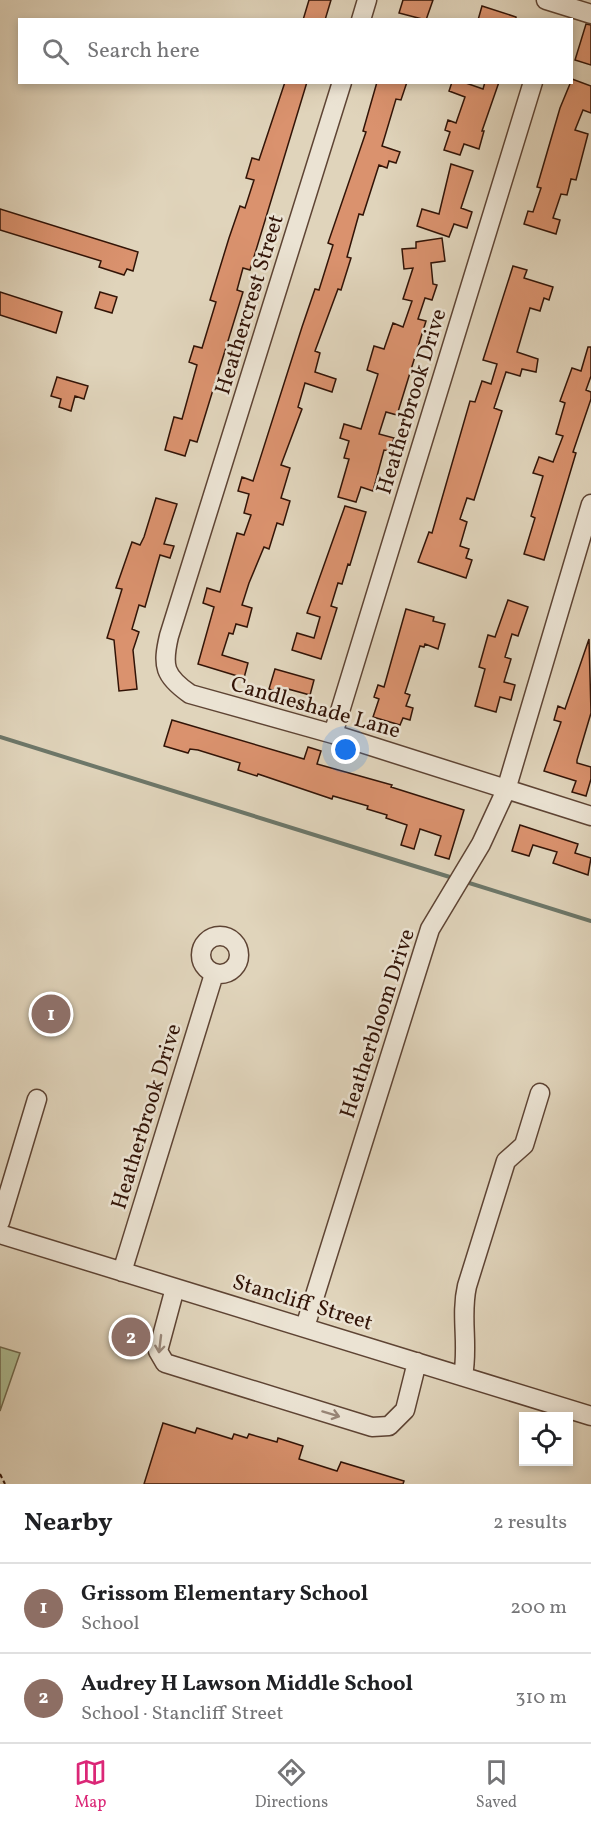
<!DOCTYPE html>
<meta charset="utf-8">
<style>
:root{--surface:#fff;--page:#f6f6f6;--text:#202124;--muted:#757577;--line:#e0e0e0;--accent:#db2777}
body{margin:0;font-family:Vollkorn,serif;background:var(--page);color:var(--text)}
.controls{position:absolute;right:18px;bottom:18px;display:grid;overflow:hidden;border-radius:0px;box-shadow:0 3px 9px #0003}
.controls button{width:54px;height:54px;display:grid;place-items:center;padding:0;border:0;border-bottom:2px solid var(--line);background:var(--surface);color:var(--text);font:30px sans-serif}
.you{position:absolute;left:346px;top:750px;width:21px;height:21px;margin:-15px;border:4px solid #fff;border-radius:50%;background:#1a73e8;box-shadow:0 0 0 9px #1a73e833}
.badge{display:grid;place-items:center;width:39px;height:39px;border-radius:50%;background:var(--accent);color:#fff;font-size:20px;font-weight:700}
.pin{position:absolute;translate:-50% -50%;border:3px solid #fff;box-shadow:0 2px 6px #0006}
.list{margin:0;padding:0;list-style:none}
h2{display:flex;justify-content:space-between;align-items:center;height:78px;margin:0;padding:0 24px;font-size:26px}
h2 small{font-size:20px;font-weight:400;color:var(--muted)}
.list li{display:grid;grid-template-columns:39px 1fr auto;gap:18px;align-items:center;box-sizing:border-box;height:90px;padding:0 24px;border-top:2px solid var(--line)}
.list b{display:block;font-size:22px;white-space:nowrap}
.list p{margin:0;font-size:20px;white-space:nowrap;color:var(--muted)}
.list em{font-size:20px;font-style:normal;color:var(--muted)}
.icon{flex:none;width:33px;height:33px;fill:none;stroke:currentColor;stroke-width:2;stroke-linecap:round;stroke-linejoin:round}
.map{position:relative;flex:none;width:591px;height:1484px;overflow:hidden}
.search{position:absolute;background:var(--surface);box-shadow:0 3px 9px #0003;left:18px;right:18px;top:18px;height:66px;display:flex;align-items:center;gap:15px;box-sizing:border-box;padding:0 21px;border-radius:0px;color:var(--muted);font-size:22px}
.sheet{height:258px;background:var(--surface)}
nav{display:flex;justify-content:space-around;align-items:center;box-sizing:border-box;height:84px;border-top:2px solid var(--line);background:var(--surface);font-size:16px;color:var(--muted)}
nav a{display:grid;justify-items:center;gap:3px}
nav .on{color:var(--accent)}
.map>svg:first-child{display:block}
.green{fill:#aebd93;stroke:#70684d;stroke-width:1.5}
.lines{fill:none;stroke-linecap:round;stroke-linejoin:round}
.stream{stroke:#6d7769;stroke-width:4}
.building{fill:#da926e;stroke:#321407;stroke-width:1.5}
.minor-casing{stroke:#5e4434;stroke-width:21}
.path{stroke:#321407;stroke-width:2;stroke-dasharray:4.5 3;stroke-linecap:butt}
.minor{stroke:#ebe3d3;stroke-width:18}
.oneway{stroke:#988677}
.labels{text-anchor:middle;stroke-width:5;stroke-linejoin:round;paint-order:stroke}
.street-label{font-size:22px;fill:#321407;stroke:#ebe3d3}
</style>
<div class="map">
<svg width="591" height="1484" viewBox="0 0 591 1484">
<rect width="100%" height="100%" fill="#e0d4bb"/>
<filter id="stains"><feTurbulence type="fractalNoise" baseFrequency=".00333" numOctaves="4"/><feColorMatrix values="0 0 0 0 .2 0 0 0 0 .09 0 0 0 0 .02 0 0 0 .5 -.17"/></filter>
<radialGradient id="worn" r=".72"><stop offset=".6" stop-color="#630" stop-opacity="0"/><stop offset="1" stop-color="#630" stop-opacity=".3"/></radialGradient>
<!-- green -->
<path class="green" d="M 0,1347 L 20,1353 L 0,1411 Z"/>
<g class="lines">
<!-- stream -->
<path class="stream" d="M 0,737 L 453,878
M 466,882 L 591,921"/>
</g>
<!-- building -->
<path class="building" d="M 309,0 L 331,0 L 325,20 L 303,20 Z
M 403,0 L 433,0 L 426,20 L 399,13 Z
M 482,6 L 516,17 L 516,20 L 478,20 Z
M 586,24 L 591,25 L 591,65 L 575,60 Z
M 572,79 L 591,86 L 591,113 L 583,110 L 575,130 L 588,134 L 576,180 L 571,179 L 567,195 L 561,194 L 553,218 L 560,220 L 556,234 L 524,224 L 528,211 L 533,212 L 541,188 L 537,187 L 560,108 Z
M 285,82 L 307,82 L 250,270 L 243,268 L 237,290 L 243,292 L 197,442 L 190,440 L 185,456 L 165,450 L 174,417 L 182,419 L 197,365 L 189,362 L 194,346 L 202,348 L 216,302 L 210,300 L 229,238 L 240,206 L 245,208 L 254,180 L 246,178 L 252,158 L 259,160 Z
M 377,82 L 407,82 L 401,100 L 396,99 L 382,146 L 400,152 L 396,163 L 389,161 L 387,168 L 379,165 L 363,215 L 359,214 L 347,257 L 351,258 L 341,290 L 338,289 L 315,351 L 320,353 L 315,372 L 336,379 L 332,392 L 305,383 L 298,407 L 302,409 L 281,465 L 290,468 L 281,498 L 290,501 L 283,525 L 277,523 L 269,549 L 264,547 L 249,583 L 242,605 L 252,608 L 247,627 L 236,624 L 233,634 L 229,633 L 222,655 L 248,663 L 244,678 L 198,664 L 214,607 L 203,603 L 207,588 L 220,592 L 237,533 L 244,535 L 251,515 L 244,513 L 249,494 L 238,491 L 242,477 L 253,481 L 302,327 L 315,289 L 319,290 L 333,245 L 328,243 L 366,132 L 363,131 Z
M 452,82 L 463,82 L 483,89 L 485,82 L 499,82 L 482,131 L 484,131 L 479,149 L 464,144 L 460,155 L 444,150 L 450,132 L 445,130 L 448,120 L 456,123 L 465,97 L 449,91 Z
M 451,164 L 473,171 L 461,208 L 472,212 L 467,228 L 454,224 L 449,237 L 417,226 L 422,209 L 439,214 Z
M 0,209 L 138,252 L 133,271 L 127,269 L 124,275 L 99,267 L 101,261 L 0,230 Z
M 442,238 L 445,261 L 431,263 L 433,284 L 437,285 L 432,300 L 425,298 L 418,319 L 426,321 L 397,415 L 386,412 L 379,434 L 394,438 L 390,451 L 384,450 L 373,491 L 361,487 L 356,502 L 338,497 L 349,459 L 344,458 L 349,441 L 340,438 L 344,424 L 361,429 L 378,374 L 367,370 L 374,346 L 384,349 L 393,323 L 403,327 L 412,301 L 403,299 L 413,268 L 404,269 L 402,249 L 416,248 L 416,242 Z
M 513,266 L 527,270 L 524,278 L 553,287 L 549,300 L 544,298 L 540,311 L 530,308 L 517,352 L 538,359 L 536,372 L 522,369 L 520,376 L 506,372 L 494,408 L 502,411 L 474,500 L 467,498 L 460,519 L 467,522 L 460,546 L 469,549 L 466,558 L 472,560 L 466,578 L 418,562 L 429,532 L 432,533 L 470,401 L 475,402 L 482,381 L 491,384 L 497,364 L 483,360 Z
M 0,292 L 62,312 L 56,333 L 0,315 Z
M 100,292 L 117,297 L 112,313 L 95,308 Z
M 588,347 L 591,347 L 591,376 L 586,390 L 591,392 L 591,399 L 573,452 L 576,453 L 544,560 L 524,554 L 535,518 L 531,516 L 543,476 L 533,473 L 539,457 L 553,462 L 563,436 L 556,434 L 565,403 L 560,401 L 572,368 L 581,371 Z
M 57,377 L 88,386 L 84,399 L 75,396 L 71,411 L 59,407 L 61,399 L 51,396 Z
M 156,498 L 177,504 L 164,544 L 174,546 L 170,558 L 160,555 L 145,607 L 139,605 L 132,629 L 139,632 L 133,650 L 137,689 L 119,691 L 114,640 L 107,638 L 122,589 L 116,588 L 132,542 L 140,545 L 144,537 Z
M 345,506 L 366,512 L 350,565 L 348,564 L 342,584 L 338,583 L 331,606 L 337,608 L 321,659 L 292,650 L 297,633 L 314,638 L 320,617 L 307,613 Z
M 508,600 L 528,607 L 518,636 L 512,634 L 505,657 L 511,659 L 504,682 L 515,685 L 511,700 L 500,697 L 496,712 L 475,706 L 485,669 L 479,667 L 488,635 L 495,637 Z
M 406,609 L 434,617 L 433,621 L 445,624 L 438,649 L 425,644 L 424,647 L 420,646 L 405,693 L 410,695 L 406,706 L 413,708 L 410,720 L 403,718 L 400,725 L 373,717 L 379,699 L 374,697 L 378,685 L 384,687 Z
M 589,639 L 591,713 L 577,760 L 577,763 L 591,767 L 591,779 L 586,796 L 572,792 L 576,781 L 544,771 L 561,722 L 554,720 L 558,706 L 565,709 Z
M 275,669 L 314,680 L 310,695 L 288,689 L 287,695 L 269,689 Z
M 172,720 L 304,759 L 308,747 L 321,751 L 317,764 L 392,785 L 391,787 L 464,810 L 449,859 L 435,855 L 441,836 L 420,829 L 414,849 L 401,845 L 407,825 L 386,818 L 387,815 L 367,809 L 368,806 L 333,796 L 332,799 L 258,774 L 257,776 L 238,770 L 240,763 L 198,750 L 190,749 L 188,753 L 164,746 Z
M 520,825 L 578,844 L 575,853 L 591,858 L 588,875 L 553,863 L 557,852 L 533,845 L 529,856 L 512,851 Z
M 163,1423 L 195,1433 L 197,1428 L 232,1439 L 234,1434 L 247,1438 L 249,1434 L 277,1442 L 278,1438 L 303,1446 L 299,1459 L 337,1471 L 341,1462 L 404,1481 L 403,1484 L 144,1484 Z"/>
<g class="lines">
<defs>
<path id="minor" d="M 546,0 L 591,14
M 361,20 L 367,0
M 342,82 L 169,636 C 162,666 164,676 190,694 L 333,734 L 591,816
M 333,734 L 533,82
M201 955a19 19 0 1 1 38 0a19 19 0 1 1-38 0Z
M 0,1222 L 37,1099
M 0,1234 L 591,1416
M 122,1272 L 214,974
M 175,1288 L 158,1351 L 165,1363 L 372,1427 L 389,1426 L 405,1410 L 417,1362
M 305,1327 L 430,929 L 481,844 L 506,790 L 591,504
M 463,1376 C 469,1345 460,1316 467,1286 L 506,1161 L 524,1145 L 540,1093"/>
</defs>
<!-- minor casing -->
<use href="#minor" class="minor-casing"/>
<!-- path -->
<path class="path" d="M 0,1474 L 5,1484"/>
<!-- minor -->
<use href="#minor" class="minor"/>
</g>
<!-- one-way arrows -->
<defs><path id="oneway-shaft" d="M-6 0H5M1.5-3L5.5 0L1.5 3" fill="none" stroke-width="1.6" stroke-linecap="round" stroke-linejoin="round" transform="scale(1.5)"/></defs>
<g class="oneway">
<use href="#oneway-shaft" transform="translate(160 1344) rotate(97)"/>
<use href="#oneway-shaft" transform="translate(331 1414) rotate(17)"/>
</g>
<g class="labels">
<!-- street labels -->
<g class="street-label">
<text transform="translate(248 304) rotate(-73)" y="8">Heathercrest Street</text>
<text transform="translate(410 401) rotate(-73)" y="8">Heatherbrook Drive</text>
<text transform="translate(316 706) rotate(16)" y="8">Candleshade Lane</text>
<text transform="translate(376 1023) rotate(-72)" y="8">Heatherbloom Drive</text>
<text transform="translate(145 1116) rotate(-73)" y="8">Heatherbrook Drive</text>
<text transform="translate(303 1301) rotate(17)" y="8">Stancliff Street</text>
</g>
</g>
<rect width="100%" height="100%" filter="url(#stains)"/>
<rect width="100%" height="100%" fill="url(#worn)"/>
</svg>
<div class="controls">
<button><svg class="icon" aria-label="locate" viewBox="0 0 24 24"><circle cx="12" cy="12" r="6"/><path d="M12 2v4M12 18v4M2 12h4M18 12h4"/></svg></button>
</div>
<div class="you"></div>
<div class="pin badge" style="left:51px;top:1014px;background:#8d6e63">1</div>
<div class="pin badge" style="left:131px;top:1337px;background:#8d6e63">2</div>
<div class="search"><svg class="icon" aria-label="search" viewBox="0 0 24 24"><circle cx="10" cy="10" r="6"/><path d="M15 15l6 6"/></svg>Search here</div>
</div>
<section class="sheet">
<h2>Nearby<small>2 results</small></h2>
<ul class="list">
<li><span class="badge" style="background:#8d6e63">1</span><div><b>Grissom Elementary School</b><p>School</p></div><em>200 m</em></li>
<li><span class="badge" style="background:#8d6e63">2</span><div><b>Audrey H Lawson Middle School</b><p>School · Stancliff Street</p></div><em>310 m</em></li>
</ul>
</section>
<nav>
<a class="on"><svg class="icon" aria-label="map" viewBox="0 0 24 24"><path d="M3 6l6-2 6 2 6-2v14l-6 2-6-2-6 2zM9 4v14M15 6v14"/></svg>Map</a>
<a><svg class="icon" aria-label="directions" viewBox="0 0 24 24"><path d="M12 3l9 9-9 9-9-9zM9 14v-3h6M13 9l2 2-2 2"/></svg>Directions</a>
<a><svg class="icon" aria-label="saved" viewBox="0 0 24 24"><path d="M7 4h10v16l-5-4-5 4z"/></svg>Saved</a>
</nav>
